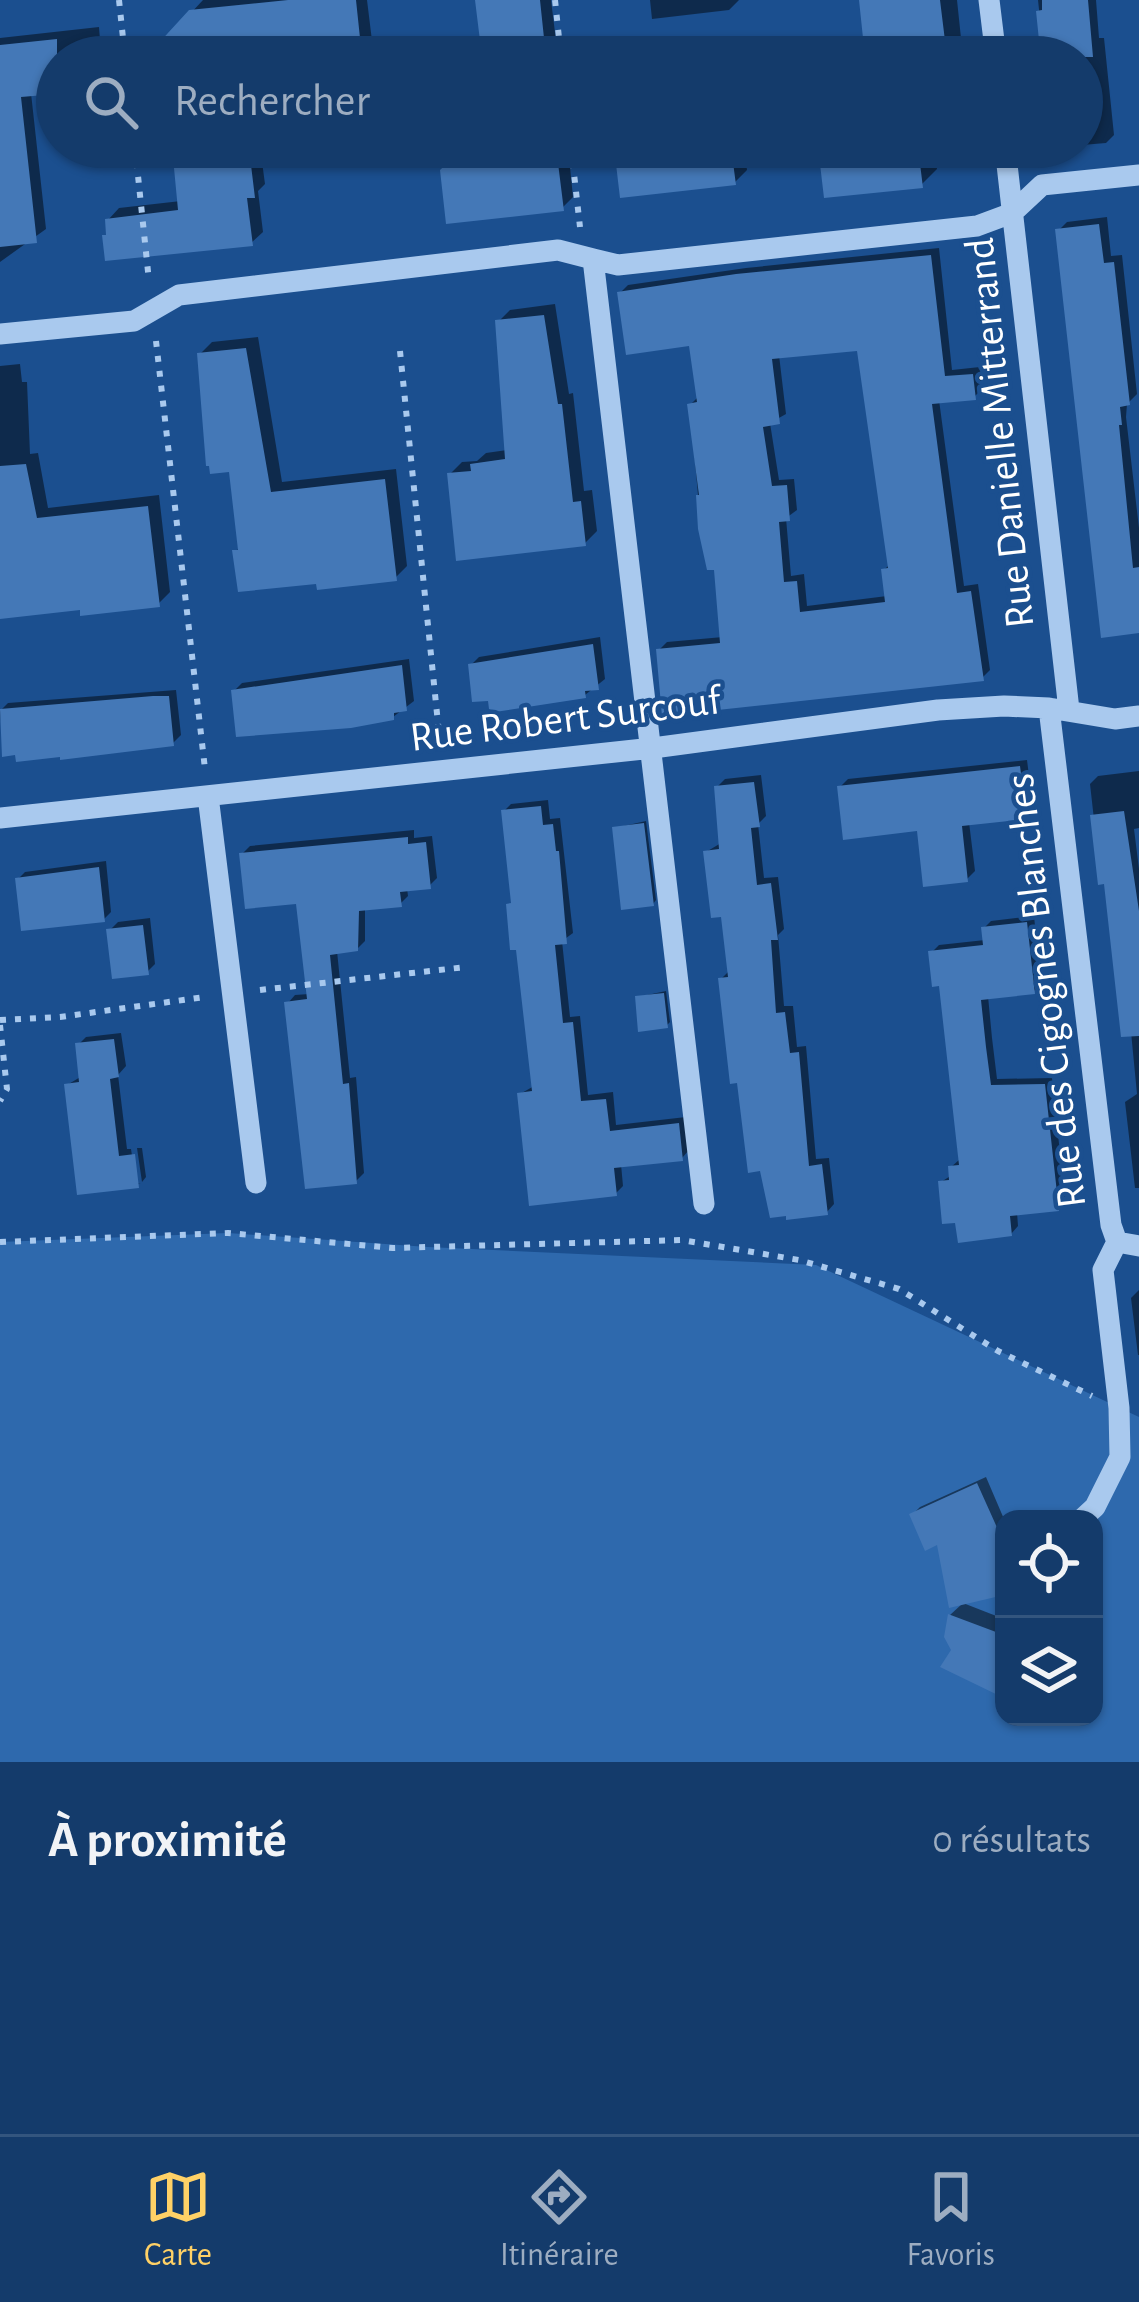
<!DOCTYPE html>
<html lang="fr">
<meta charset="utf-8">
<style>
:root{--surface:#143b6b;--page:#214673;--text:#f1f3f6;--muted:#9dadc1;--line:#33557e;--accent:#ffd166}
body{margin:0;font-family:"Alegreya Sans",sans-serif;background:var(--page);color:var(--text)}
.controls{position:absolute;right:36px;bottom:36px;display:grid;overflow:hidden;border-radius:24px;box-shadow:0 3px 9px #0004}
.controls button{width:108px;height:108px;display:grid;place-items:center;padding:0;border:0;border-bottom:3px solid var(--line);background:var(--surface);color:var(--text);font:60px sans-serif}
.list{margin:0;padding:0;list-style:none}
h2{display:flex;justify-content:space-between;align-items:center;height:156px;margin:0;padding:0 48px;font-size:51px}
h2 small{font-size:39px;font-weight:400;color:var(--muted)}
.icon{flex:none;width:66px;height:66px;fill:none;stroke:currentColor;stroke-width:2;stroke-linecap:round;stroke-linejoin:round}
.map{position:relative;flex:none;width:1139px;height:1762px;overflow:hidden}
.search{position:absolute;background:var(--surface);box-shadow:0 3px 9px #0004;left:36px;right:36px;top:36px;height:132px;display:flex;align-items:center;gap:30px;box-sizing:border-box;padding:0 42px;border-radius:66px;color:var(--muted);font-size:45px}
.sheet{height:372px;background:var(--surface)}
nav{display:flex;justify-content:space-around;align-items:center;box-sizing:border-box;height:168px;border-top:3px solid var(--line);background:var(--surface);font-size:33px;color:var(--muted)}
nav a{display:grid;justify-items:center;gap:6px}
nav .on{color:var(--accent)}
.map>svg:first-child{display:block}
.green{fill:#2e69ad;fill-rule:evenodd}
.shadow{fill:#0007;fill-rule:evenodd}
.building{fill:#4478b7;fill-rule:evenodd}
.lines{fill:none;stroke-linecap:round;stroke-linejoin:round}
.path{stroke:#a9c9ee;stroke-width:6;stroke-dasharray:6 9;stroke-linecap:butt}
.minor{stroke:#a9c9ee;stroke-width:21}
.labels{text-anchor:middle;stroke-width:9;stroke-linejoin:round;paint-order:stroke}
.street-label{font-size:42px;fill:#fff;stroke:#1b4f8f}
</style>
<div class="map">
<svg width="1139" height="1762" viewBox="0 0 1139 1762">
<rect width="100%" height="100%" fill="#1b4f8f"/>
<!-- green -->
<path class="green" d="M 228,1233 L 428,1247 L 816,1265 L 1139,1417 L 1139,1762 L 0,1762 L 0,1242 ZM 1004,1519 L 1094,1519 L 1094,1717 L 1004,1717 Z"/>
<!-- shadow -->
<path class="shadow" d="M 203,0 L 367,0 L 374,57 L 150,57 Z
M 478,0 L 551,0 L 558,57 L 485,57 Z
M 650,0 L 739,0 L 729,10 L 652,19 Z
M 862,0 L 957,0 L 963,57 L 868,57 Z
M 1038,0 L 1096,0 L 1099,38 L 1104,38 L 1114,135 L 1106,143 L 1082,145 L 1082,57 L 1044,57 Z
M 99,27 L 100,40 L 122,38 L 124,57 L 57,57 L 57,91 L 31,93 L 46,229 L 0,262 L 0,38 Z
M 175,147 L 255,147 L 261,154 L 265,184 L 258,191 L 263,232 L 251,243 L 109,232 L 108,220 L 119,208 L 181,201 Z
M 468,147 L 568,147 L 573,197 L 562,208 Z
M 617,147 L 744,147 L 747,170 L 735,182 Z
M 821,147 L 967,147 L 957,157 L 936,160 L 937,169 L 921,185 Z
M 1107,217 L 1111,256 L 1122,255 L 1137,394 L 1127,404 L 1126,417 L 1139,528 L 1139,630 L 1059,230 L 1067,222 Z
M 939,248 L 952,370 L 980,367 L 982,389 L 974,397 L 939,400 L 964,586 L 978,584 L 990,670 L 982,678 L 659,650 L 667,642 L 723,637 L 717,566 L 701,529 L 690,405 L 699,396 L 692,343 L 620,293 L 628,285 L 746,268 ZM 860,348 L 890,564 L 884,570 L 887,596 L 807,606 L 804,574 L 791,576 L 786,518 L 797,510 L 794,479 L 779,480 L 770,423 L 786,414 L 779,355 Z
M 555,304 L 569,394 L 573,393 L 584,491 L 592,490 L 597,531 L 585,543 L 450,474 L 462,462 L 477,461 L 486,453 L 507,450 L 498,322 L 510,310 Z
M 258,337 L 282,482 L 396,469 L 407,566 L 395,578 L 319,581 L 236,551 L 241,547 L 232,469 L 200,354 L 212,342 Z
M 20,364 L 22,382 L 27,382 L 30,454 L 38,453 L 48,508 L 159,495 L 170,592 L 158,604 L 0,590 L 0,366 Z
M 600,637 L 605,679 L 585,695 L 471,665 L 479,657 Z
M 409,659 L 414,701 L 393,717 L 234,691 L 242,683 Z
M 176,690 L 181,735 L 173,743 L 4,753 L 0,711 L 8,703 Z
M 1027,760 L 1033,808 L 1025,816 L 969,822 L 975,871 L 967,879 L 920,828 L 840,787 L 848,779 Z
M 1139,771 L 1139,828 L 1134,829 L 1139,869 L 1139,1188 L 1135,1188 L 1125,1102 L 1137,1094 L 1131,1032 L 1106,881 L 1101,882 L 1090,784 L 1098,776 Z
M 761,775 L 766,816 L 758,824 L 764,878 L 778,877 L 784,929 L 778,935 L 784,1006 L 793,1006 L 797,1047 L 806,1046 L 816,1159 L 829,1158 L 834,1204 L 826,1213 L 721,979 L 730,970 L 723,913 L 706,852 L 721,843 L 717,787 L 725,779 Z
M 548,800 L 550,819 L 560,818 L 573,933 L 562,941 L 570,1017 L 580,1016 L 588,1095 L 613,1092 L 616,1125 L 686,1117 L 689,1150 L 682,1158 L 621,1164 L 623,1186 L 616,1193 L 520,1094 L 534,1086 L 519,946 L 509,905 L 514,900 L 504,811 L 511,804 Z
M 646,821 L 656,900 L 653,904 L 615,828 Z
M 414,830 L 414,838 L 432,836 L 437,878 L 429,886 L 407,888 L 408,896 L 400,904 L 365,908 L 365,941 L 357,949 L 337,951 L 350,1078 L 356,1077 L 364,1173 L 356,1181 L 288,1003 L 295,995 L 309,994 L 298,901 L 242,854 L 250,846 Z
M 106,861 L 111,912 L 104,919 L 18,879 L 25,872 Z
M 1034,916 L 1041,983 L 1034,991 L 988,996 L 992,1038 L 997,1079 L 1052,1078 L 1065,1200 L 1058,1208 L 1017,1212 L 1018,1226 L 1011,1234 L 958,1219 L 941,1182 L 952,1175 L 951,1167 L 959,1160 L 941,983 L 932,952 L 939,945 L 985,940 L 984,928 L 991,921 Z
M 150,918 L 155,964 L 147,972 L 110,930 L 118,922 Z
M 666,991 L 670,1022 L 667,1025 L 638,997 Z
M 121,1033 L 126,1066 L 118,1075 L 127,1149 L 131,1149 L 136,1183 L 141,1183 L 80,1192 L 67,1085 L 82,1076 L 78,1045 L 86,1037 Z
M 137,1148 L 142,1148 L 146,1177 L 142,1182 Z
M 1139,1290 L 1139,1355 L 1138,1355 L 1131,1298 Z
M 986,1477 L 1004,1519 L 1004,1589 L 912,1515 L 920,1507 Z
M 963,1603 L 1004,1619 L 1004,1687 L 954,1650 L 950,1615 Z"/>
<!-- building -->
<path class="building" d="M 288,0 L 356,0 L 362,57 L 146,57 L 189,10 Z
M 475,0 L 540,0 L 546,57 L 482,57 Z
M 859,0 L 940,0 L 947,57 L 865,57 Z
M 1042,0 L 1088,0 L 1093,57 L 1049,57 L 1048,49 L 1040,50 L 1036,11 L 1042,10 Z
M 57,39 L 57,94 L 21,97 L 37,243 L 0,247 L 0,45 Z
M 172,147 L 235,147 L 251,165 L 255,198 L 247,198 L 253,246 L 105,261 L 102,235 L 106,235 L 105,219 L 178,210 Z
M 465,147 L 556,147 L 564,211 L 446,224 L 440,170 Z
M 614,147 L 731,147 L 736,185 L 620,198 Z
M 818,147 L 918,147 L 923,188 L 824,198 Z
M 1099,224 L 1104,263 L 1114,262 L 1130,405 L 1120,407 L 1122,425 L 1119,425 L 1133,568 L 1139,567 L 1139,633 L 1101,638 L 1055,229 Z
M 931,255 L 945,376 L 973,374 L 976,400 L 932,404 L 957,593 L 971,591 L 984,681 L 662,716 L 656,649 L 720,643 L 714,570 L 707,570 L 698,529 L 696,495 L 699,495 L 687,404 L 697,402 L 689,346 L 626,355 L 617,292 L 736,274 ZM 857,351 L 888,568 L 881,569 L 885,602 L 800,612 L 797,581 L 784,582 L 779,522 L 790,521 L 787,485 L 772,486 L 763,427 L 780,424 L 772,359 Z
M 544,315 L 558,404 L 562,404 L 573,502 L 581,501 L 586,546 L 456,561 L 447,473 L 471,471 L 470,464 L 505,459 L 495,320 Z
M 246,348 L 271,492 L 385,479 L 397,581 L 317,590 L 316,584 L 238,592 L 232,550 L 238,550 L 229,472 L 210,474 L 209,466 L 206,466 L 197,353 Z
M 26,464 L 37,518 L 148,506 L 160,607 L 80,616 L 80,610 L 0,619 L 0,466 Z
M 593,644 L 599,690 L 585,691 L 586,698 L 495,712 L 489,709 L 488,701 L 472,702 L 468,664 Z
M 402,665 L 407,711 L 394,713 L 394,720 L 351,728 L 236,737 L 231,690 Z
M 153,696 L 169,696 L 174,746 L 60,760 L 60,757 L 16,762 L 15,755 L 2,757 L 0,709 Z
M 1020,766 L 1027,819 L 962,826 L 968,882 L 923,887 L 917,831 L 843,840 L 837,786 Z
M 754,782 L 760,827 L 751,828 L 757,885 L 771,883 L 778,940 L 771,940 L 776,1013 L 785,1012 L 790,1053 L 799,1052 L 809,1166 L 822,1164 L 828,1215 L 786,1220 L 786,1216 L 770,1218 L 760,1171 L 748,1173 L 737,1083 L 730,1084 L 718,978 L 728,977 L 721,917 L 711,918 L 703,851 L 719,849 L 714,786 Z
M 541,806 L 543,825 L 553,824 L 556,851 L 559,851 L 567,944 L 555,945 L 563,1023 L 573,1022 L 581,1101 L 606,1099 L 610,1131 L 679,1123 L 683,1161 L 614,1168 L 617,1196 L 529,1206 L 517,1093 L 532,1091 L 516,950 L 510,950 L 506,904 L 511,903 L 501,810 Z
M 1124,811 L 1139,911 L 1139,1036 L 1121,1037 L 1104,884 L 1098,885 L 1090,815 Z
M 644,823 L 654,906 L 621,910 L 612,827 Z
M 408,837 L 408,844 L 426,842 L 431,889 L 400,892 L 402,907 L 359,911 L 358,951 L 330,955 L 343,1084 L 349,1083 L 357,1184 L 305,1189 L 284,1002 L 307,999 L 296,904 L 245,909 L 239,853 Z
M 99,867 L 105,922 L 21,931 L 15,878 Z
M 1027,922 L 1035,994 L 981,1000 L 986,1047 L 991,1085 L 1045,1084 L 1059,1211 L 1010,1216 L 1012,1236 L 958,1243 L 955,1223 L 942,1224 L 938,1181 L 949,1180 L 948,1166 L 959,1165 L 939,986 L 932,987 L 928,951 L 983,945 L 981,927 Z
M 143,925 L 149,975 L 112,979 L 106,929 Z
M 664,993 L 668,1028 L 638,1032 L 635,996 Z
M 114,1039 L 119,1077 L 110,1079 L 119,1156 L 135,1154 L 139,1188 L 77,1195 L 64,1084 L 79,1082 L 75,1043 Z
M 977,1483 L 1004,1543 L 1004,1595 L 949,1608 L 937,1545 L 925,1551 L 909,1514 Z
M 948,1614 L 1004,1635 L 1004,1698 L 940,1667 L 951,1650 L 944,1637 Z"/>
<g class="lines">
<!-- path -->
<path class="path" d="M 119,0 L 125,57
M 555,0 L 561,57
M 135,147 L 149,281
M 571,147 L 580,227
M 156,341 L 205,769
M 400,351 L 440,743
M 260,990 L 466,967
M 0,1020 L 60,1017 L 205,997
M 0,1025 L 7,1089 L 0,1101
M 0,1242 L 228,1233 L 393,1248 L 682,1240 L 799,1260 L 899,1289 L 998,1351 L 1092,1396"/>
<!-- minor -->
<path class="minor" d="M 989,0 L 996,57
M 1005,147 L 1069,710
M 593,259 L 618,265 L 977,226 L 1012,213 L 1042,185 L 1139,175
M 0,334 L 134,321 L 179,295 L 558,250 L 593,259 L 704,1204
M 1049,708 L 1111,1225 L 1117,1242 L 1139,1246
M 208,796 L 256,1183
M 0,818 L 653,748 L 938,710 L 1004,706 L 1049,708 L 1115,719 L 1139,716
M 1082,1519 L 1095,1507 L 1120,1457 L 1119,1408 L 1103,1270 L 1117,1242"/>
</g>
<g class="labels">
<!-- street labels -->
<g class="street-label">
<text transform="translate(998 433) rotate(-96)" y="15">Rue Danielle Mitterrand</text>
<text transform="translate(565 717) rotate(-7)" y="15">Rue Robert Surcouf</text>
<text transform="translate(1044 991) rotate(-97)" y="15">Rue des Cigognes Blanches</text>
</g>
</g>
</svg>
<div class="controls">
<button><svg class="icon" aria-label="locate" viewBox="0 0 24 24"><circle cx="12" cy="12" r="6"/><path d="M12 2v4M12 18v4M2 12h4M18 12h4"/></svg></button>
<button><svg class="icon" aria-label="layers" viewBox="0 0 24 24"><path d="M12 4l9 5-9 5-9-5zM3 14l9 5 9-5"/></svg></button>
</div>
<div class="search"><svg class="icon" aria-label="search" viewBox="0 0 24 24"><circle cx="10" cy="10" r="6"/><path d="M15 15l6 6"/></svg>Rechercher</div>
</div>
<section class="sheet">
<h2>À proximité<small>0 résultats</small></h2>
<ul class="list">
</ul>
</section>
<nav>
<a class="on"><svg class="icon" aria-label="map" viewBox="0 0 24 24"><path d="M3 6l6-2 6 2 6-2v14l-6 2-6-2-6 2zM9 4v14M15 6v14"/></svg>Carte</a>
<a><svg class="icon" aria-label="directions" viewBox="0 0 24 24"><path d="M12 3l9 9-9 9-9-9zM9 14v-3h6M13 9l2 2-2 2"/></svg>Itinéraire</a>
<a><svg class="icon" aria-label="saved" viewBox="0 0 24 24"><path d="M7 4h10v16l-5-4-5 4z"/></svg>Favoris</a>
</nav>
